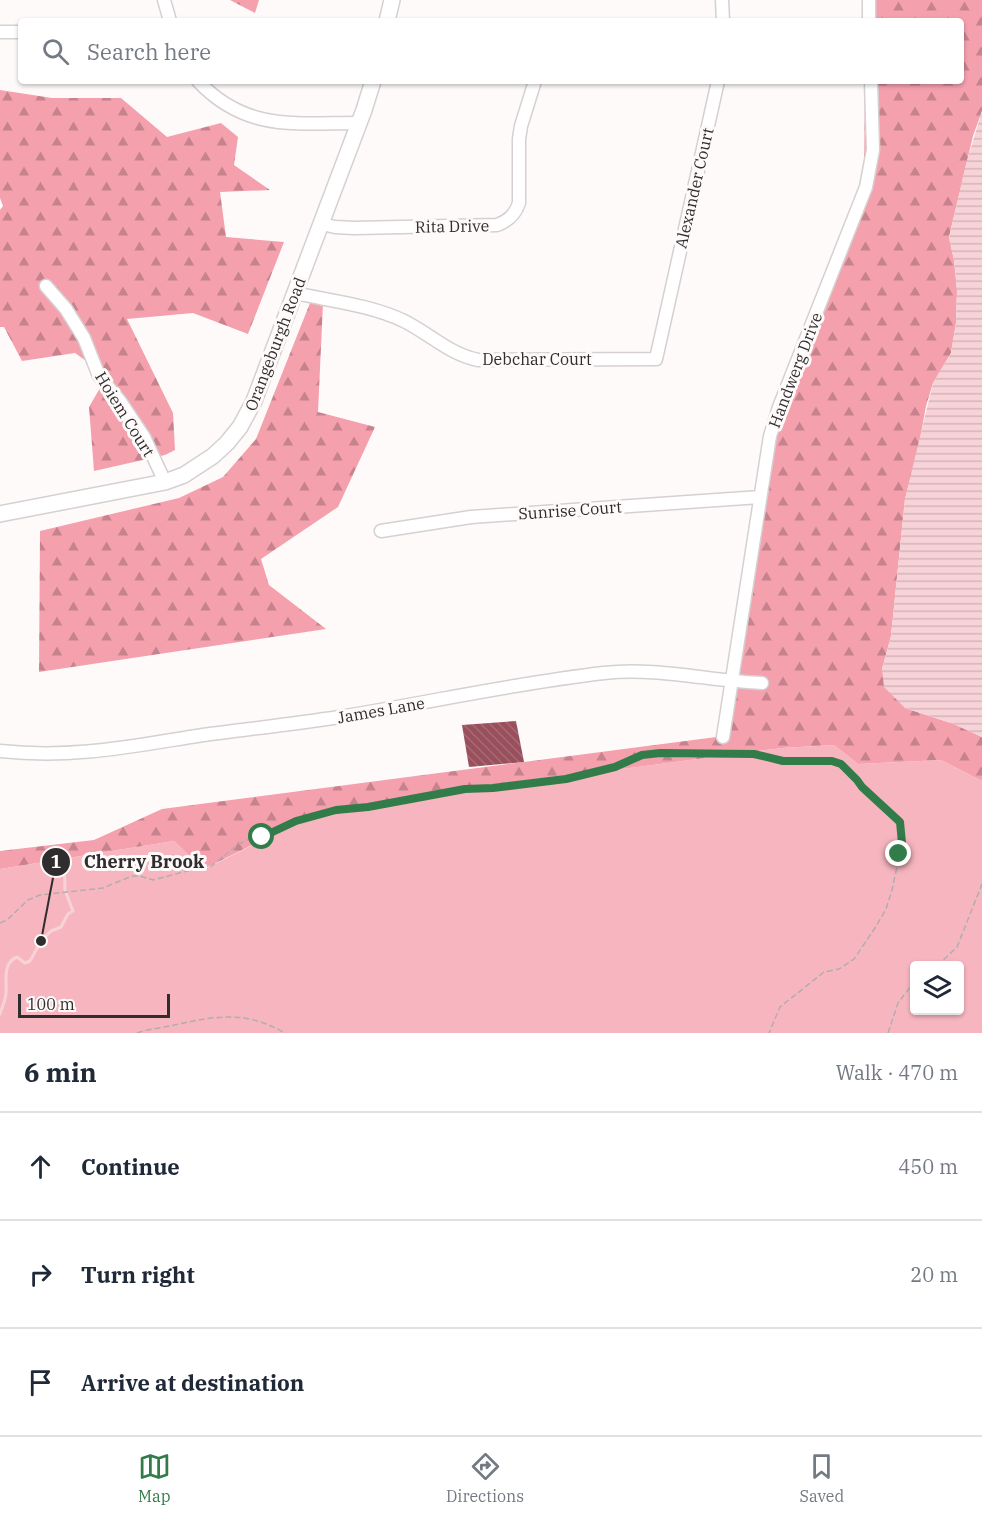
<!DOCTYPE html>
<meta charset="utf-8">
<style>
:root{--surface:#fff;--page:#f2f2f3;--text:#1f2937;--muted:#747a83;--line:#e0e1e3;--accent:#327c4a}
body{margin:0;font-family:"IBM Plex Serif",serif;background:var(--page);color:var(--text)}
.controls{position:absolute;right:18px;bottom:18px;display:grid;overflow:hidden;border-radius:6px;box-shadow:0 2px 4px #0004}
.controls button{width:54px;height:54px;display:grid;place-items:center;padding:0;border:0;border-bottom:2px solid var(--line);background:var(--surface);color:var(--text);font:30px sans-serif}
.scale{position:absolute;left:18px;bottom:15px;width:152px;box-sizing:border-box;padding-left:6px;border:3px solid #2f2d2e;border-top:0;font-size:16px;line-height:21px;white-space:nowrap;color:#2f2d2e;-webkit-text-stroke:4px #fefafa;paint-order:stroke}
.stop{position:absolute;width:18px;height:18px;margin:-14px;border:4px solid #327c4a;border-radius:50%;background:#fff}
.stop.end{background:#327c4a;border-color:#fff;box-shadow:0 2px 6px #0008}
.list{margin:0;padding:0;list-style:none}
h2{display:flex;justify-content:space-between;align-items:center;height:78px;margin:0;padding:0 24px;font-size:26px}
h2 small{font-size:20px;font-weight:400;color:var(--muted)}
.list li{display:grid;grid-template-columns:39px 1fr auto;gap:18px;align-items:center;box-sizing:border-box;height:108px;padding:0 24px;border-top:2px solid var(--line)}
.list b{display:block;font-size:22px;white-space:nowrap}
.list em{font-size:20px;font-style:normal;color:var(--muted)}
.icon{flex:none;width:33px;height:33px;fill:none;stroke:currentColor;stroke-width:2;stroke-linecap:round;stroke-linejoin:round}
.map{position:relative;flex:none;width:982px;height:1033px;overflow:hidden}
.search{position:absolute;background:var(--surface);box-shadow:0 2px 4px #0004;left:18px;right:18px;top:18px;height:66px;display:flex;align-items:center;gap:15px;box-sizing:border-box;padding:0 21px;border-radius:6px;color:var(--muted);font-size:22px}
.sheet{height:402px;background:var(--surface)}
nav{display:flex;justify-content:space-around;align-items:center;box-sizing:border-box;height:84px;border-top:2px solid var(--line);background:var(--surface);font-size:16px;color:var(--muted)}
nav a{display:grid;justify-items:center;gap:3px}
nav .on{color:var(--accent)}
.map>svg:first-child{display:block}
.green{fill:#f7b6bf;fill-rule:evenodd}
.forest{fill:url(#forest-firs)}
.water{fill:url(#water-rules)}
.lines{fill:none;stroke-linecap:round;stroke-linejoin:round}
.stream{stroke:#f7d3d8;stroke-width:3}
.building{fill:url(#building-back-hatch)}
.minor-casing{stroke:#d5d0d1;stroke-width:15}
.major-casing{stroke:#d5d0d1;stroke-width:18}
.path{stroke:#b1adae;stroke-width:1.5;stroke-dasharray:6 3;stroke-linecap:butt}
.minor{stroke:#fff;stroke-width:12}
.major{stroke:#fff;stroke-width:15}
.route{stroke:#327c4a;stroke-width:8}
.labels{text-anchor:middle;stroke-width:6;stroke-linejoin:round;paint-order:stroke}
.street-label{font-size:16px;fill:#2f2d2e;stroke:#fefafa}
.leader{fill:none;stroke:#2f2d2e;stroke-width:2}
.callout-dot{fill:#2f2d2e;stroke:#fefafa;stroke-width:2}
.mark-label{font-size:18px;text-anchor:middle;font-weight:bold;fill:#fff}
.callout-label{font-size:18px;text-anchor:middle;font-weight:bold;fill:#2f2d2e;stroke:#fefafa;stroke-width:6;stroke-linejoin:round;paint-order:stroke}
</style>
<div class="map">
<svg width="982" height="1033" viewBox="0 0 982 1033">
<defs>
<pattern id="forest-firs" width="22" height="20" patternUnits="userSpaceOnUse" patternTransform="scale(1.5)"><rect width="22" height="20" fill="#f4a0ad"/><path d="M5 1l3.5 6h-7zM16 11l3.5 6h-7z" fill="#c6838d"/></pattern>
<pattern id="water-rules" width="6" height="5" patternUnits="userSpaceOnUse" patternTransform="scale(1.5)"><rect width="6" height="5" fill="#f7d3d8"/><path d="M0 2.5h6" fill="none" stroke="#d4b5ba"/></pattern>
<pattern id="building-back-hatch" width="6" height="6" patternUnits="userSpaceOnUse" patternTransform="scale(1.5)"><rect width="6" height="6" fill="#9a4f5d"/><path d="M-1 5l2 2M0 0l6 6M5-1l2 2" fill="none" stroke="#a46b76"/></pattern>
</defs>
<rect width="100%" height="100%" fill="#fefafa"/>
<!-- green -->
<path class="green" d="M 834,745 L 858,764 L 941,760 L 982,781 L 982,1033 L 0,1033 L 0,869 L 174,841 L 205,869 L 296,823 L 431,794 L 782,748 ZM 914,966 L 960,966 L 960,1010 L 914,1010 Z"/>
<!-- forest -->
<path class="forest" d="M 230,0 L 259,0 L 255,13 Z
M 865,0 L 982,0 L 982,111 L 973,136 L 949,237 L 954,260 L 957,290 L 956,323 L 951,353 L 933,383 L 926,406 L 919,445 L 905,499 L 891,636 L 882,669 L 905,708 L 954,724 L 982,737 L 982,781 L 941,760 L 858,764 L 834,745 L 782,748 L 431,794 L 296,823 L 204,869 L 174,841 L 0,869 L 0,851 L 94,840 L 162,809 L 724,736 L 760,455 L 864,174 L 865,81 L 961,81 L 961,21 L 865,21 Z
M 0,90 L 52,98 L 121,98 L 167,137 L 221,123 L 238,137 L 234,165 L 270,190 L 220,192 L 226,237 L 284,242 L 248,334 L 193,313 L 127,319 L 173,413 L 175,450 L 165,455 L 94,471 L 89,407 L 107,376 L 75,353 L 22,361 L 4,327 L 0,327 L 0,210 L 3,206 L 0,198 Z
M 310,303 L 323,303 L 318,412 L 375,427 L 338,507 L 261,559 L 269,585 L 326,629 L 39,672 L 40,531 L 179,498 L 223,477 L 256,439 Z"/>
<!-- water -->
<path class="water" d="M 982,111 L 982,737 L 954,724 L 905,708 L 884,687 L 882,669 L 891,636 L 905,499 L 933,383 L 951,353 L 956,323 L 957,290 L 954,260 L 949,238 L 966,164 Z"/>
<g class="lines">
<!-- stream -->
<path class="stream" d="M 0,1014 C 2,1007 5,1001 6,994 C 7,981 2,963 17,957 L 25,963 L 30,961 L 41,941 L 51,931 L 61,927 L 68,914 L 73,911 L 65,890 L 64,855 L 60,852"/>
</g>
<!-- building -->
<path class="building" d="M 516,721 L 524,762 L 469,767 L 462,725 Z"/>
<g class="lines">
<defs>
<path id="minor" d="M 164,0 L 170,21
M 722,0 L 723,21
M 869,0 L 869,21
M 0,32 L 21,32
M 198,81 C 246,132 296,123 359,123
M 322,224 L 335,227 L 354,228 L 497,225 C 508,221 515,215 519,203 L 519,139 L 521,126 L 535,81
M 46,286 L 66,309 L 84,338 L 99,376 L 120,401 L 144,437 L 165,482
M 295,293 C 331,301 371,305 404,321 C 430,334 449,354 478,360 L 656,359 L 718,81
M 381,531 L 471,517 L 760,497
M 723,737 L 770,436 L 779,407 L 866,187 L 873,150 L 871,81
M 0,751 C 74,759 132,746 203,735 C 248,729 294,724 339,717 C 427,703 515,683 604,673 C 656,667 710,681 762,683"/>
<path id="major" d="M 387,21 L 392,0
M 0,514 L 165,482 L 184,475 L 213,456 L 227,443 L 240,427 L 254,401 L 364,110 L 373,81"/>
</defs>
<!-- minor casing -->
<use href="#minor" class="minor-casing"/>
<!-- major casing -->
<use href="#major" class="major-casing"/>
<!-- path -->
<path class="path" d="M 0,923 L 7,920 L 28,900 L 40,895 L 103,888 L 132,876 L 140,876 L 153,880 L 187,871 L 209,868 L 239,844 L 253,837 L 262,837 L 296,821 L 336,810 L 368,807 L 465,789 L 493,788 L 566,779 L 615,767 L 642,755 L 660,753 L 754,754 L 783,761 L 832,761 L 841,764 L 857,780 L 862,787 L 900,822 L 902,843 L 892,890 L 886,909 L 875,928 L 854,959 L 839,969 L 824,972 L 780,1007 L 769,1033
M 937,966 L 957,947 L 982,884
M 137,1033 C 148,1029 162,1028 174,1025 C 216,1016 245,1010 285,1033
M 888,1033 L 898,1003 L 914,982"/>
<!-- minor -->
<use href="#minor" class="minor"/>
<!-- major -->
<use href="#major" class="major"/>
</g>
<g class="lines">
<!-- route -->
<path class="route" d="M 262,837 L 296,821 L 336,810 L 368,807 L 465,789 L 493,788 L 566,779 L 615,767 L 642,755 L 660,753 L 754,754 L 783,761 L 832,761 L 841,764 L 857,780 L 862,787 L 900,822 L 902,843 L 899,854"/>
</g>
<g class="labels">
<!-- street labels -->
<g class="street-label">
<text transform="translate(694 188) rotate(-77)" y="6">Alexander Court</text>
<text transform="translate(452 226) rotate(-1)" y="6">Rita Drive</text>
<text transform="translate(275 344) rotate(-69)" y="6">Orangeburgh Road</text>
<text x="537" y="365">Debchar Court</text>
<text transform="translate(795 370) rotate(-69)" y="6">Handwerg Drive</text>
<text transform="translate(125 414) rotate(58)" y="6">Hoiem Court</text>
<text transform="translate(570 510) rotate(-4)" y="6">Sunrise Court</text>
<text transform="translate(381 710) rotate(-10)" y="6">James Lane</text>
</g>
</g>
<!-- callouts -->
<path class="leader" d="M41 941L56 862"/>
<g class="callout-dot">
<circle cx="41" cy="941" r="6"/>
<circle cx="56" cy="862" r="15"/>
</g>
<g class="mark-label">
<text x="56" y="868">1</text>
</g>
<g class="callout-label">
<text x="144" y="868">Cherry Brook</text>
</g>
</svg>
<div class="controls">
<button><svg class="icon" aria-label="layers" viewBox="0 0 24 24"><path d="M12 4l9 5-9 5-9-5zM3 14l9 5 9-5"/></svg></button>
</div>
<div class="scale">100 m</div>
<div class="stop" style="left:262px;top:837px"></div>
<div class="stop end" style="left:899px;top:854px"></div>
<div class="search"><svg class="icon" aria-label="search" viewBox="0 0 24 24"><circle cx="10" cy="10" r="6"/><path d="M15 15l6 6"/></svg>Search here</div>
</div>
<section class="sheet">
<h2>6 min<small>Walk · 470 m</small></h2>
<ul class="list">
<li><svg class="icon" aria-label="ahead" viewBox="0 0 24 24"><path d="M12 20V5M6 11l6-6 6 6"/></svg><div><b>Continue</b></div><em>450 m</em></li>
<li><svg class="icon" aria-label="right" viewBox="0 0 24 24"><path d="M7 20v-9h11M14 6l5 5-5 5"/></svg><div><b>Turn right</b></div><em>20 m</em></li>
<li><svg class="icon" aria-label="arrive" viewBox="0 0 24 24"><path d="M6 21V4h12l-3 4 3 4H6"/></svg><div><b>Arrive at destination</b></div></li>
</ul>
</section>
<nav>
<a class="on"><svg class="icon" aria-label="map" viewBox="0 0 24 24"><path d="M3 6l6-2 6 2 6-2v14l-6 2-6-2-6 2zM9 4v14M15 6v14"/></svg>Map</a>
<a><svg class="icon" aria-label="directions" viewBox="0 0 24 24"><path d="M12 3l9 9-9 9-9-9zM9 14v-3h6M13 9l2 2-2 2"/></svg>Directions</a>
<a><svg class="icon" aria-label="saved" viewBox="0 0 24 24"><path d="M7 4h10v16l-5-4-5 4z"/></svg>Saved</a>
</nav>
